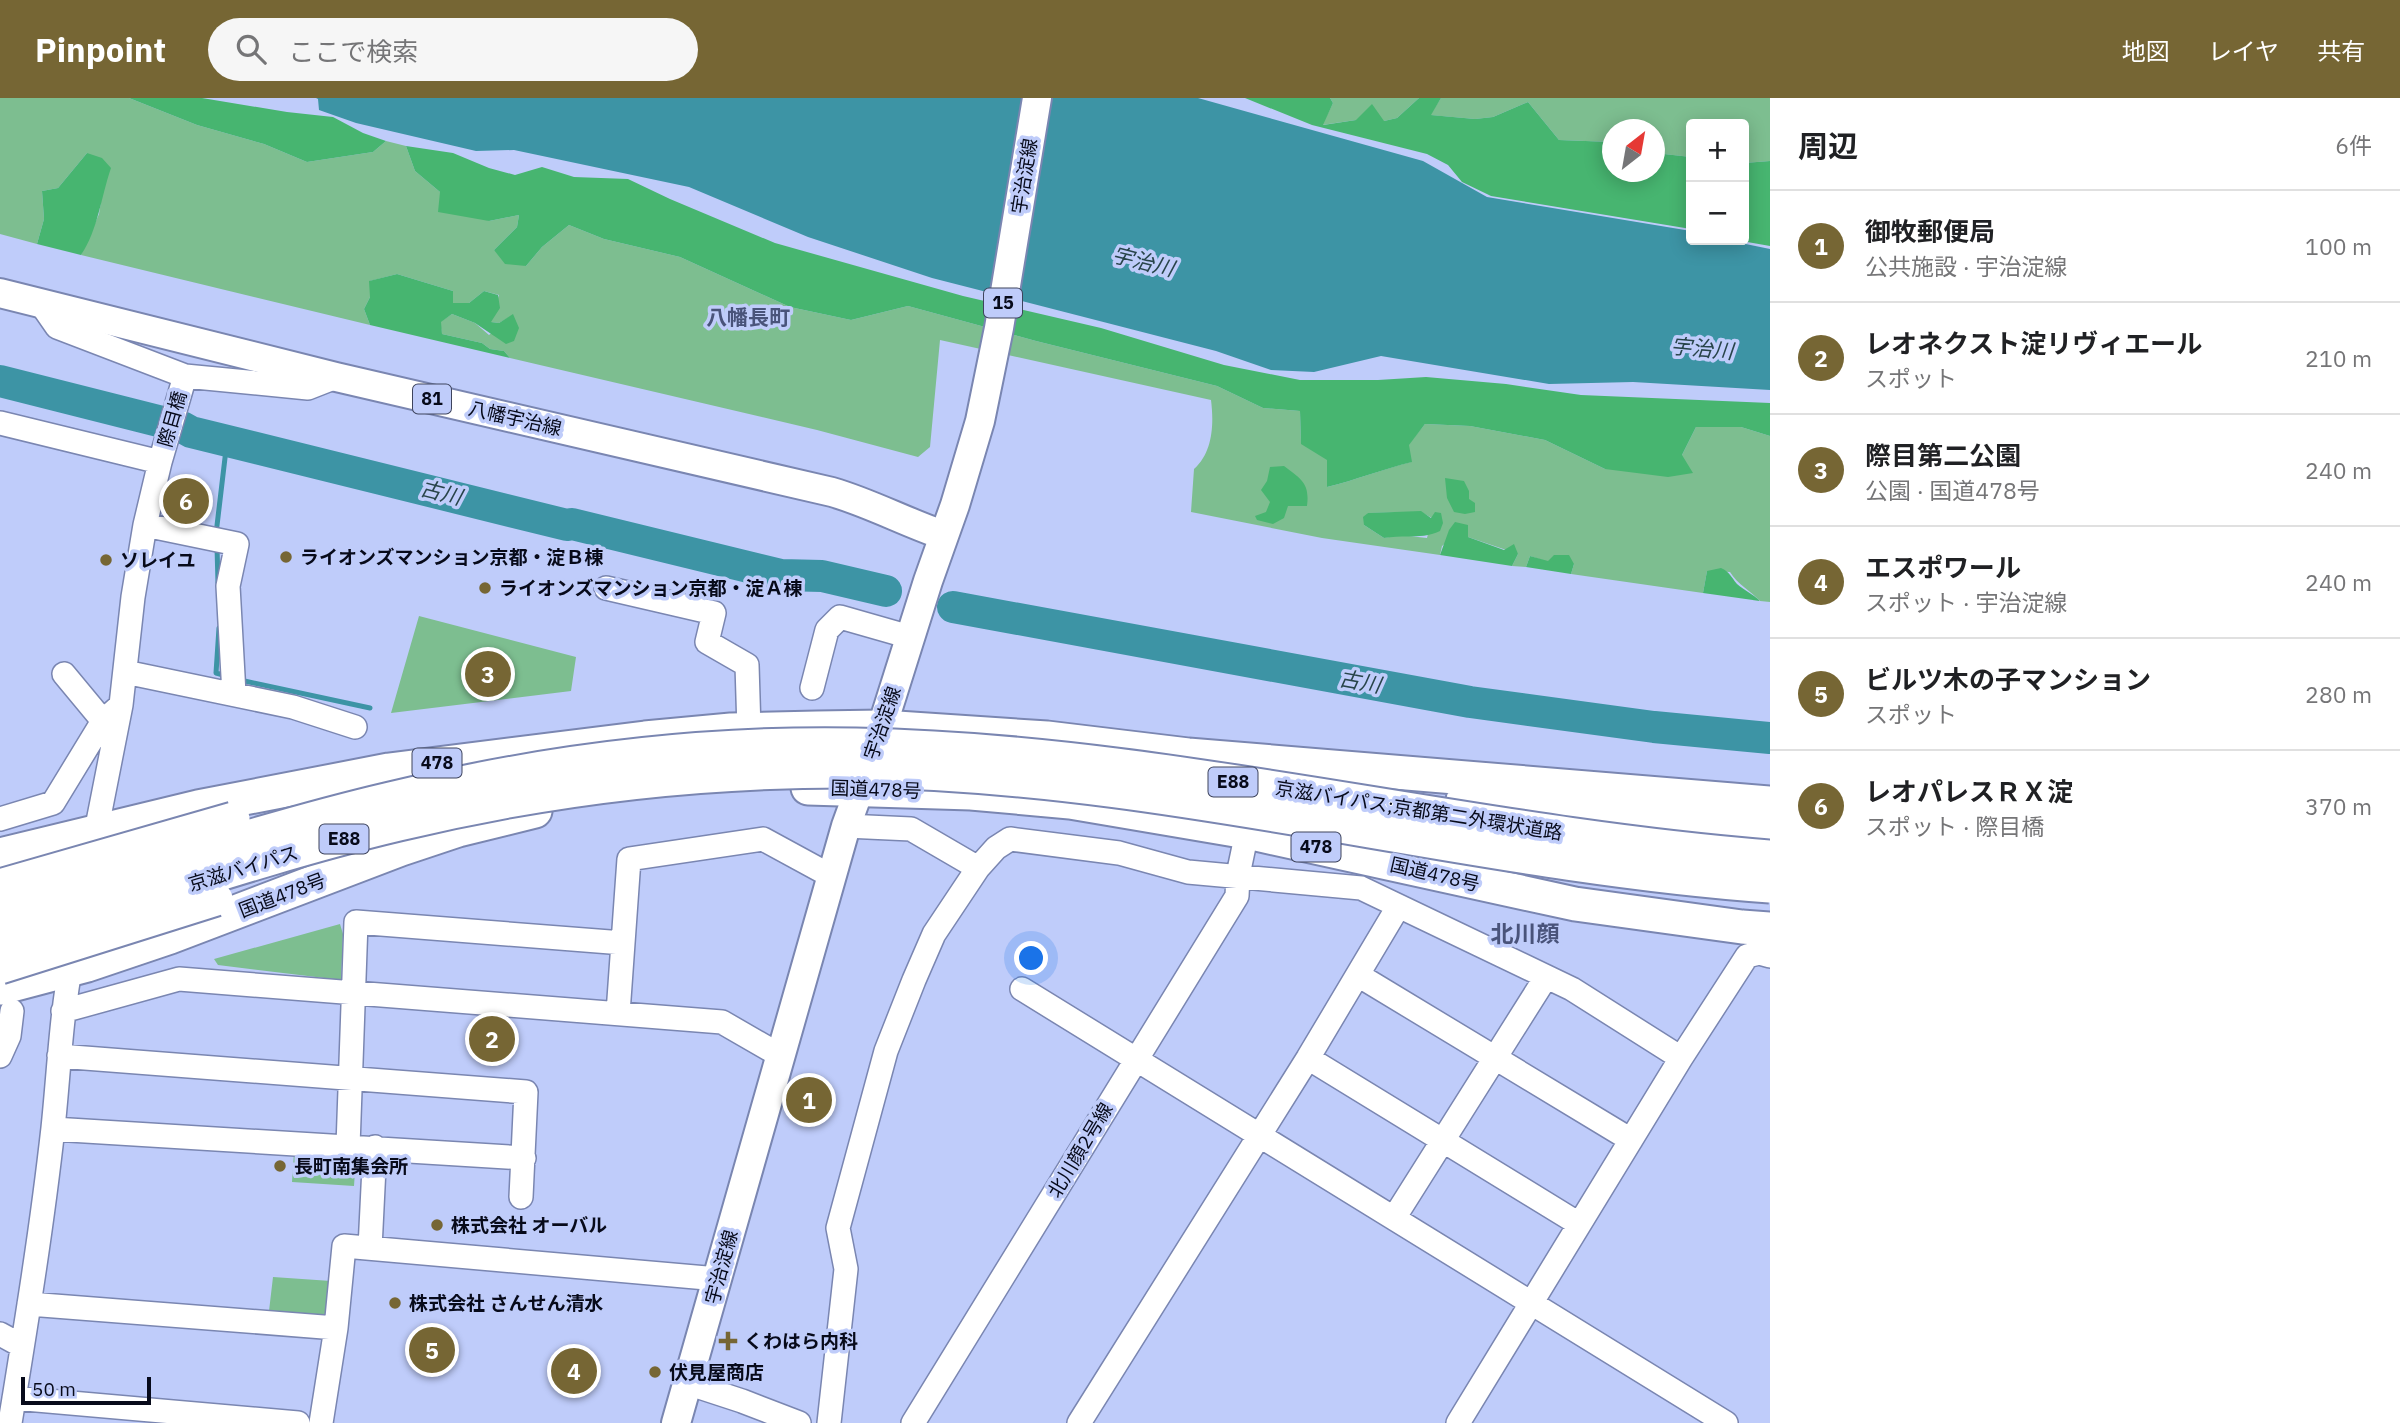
<!DOCTYPE html>
<html lang="ja">
<meta charset="utf-8">
<style>
:root{--surface:#fff;--page:#f6f6f6;--text:#202124;--muted:#757577;--line:#e0e0e0;--accent:#766634}
body{margin:0;font-family:"IBM Plex Sans","Noto Sans JP",sans-serif;background:var(--page);color:var(--text)}
.controls{position:absolute;right:21px;top:21px;display:grid;overflow:hidden;border-radius:7px;box-shadow:0 4px 18px #0003}
.controls button{width:63px;height:63px;display:grid;place-items:center;padding:0;border:0;border-bottom:2px solid var(--line);background:var(--surface);color:var(--text);font:35px sans-serif}
.compass{position:absolute;left:1602px;top:21px;width:63px;height:63px;border-radius:50%;background:var(--surface);box-shadow:0 4px 18px #0003;rotate:31deg}
.scale{position:absolute;left:21px;bottom:18px;width:130px;box-sizing:border-box;padding-left:7px;border:4px solid #070a1a;border-top:0;font-size:19px;line-height:24px;white-space:nowrap;color:#070a1a;-webkit-text-stroke:5px #bfccfa;paint-order:stroke}
.you{position:absolute;left:1032px;top:861px;width:24px;height:24px;margin:-18px;border:5px solid #fff;border-radius:50%;background:#1a73e8;box-shadow:0 0 0 10px #1a73e833}
.badge{display:grid;place-items:center;width:46px;height:46px;border-radius:50%;background:var(--accent);color:#fff;font-size:23px;font-weight:700}
.pin{position:absolute;translate:-50% -50%;border:4px solid #fff;box-shadow:0 2px 7px #0006}
.list{margin:0;padding:0;list-style:none}
h2{display:flex;justify-content:space-between;align-items:center;height:91px;margin:0;padding:0 28px;font-size:30px}
h2 small{font-size:23px;font-weight:400;color:var(--muted)}
.list li{display:grid;grid-template-columns:46px 1fr auto;gap:21px;align-items:center;box-sizing:border-box;height:112px;padding:0 28px;border-top:2px solid var(--line)}
.list b{display:block;font-size:26px;white-space:nowrap}
.list p{margin:0;font-size:23px;white-space:nowrap;color:var(--muted)}
.list em{font-size:23px;font-style:normal;color:var(--muted)}
.icon{flex:none;width:38px;height:38px;fill:none;stroke:currentColor;stroke-width:2;stroke-linecap:round;stroke-linejoin:round}
.map{position:relative;flex:none;width:1770px;height:1325px;overflow:hidden}
header{display:flex;align-items:center;gap:42px;box-sizing:border-box;height:98px;padding:0 35px;background:var(--accent);color:#fff}
header strong{font-size:33px}
nav{display:flex;gap:38px;margin-inline-start:auto;font-size:24px}
.search{width:490px;height:63px;background:var(--page);display:flex;align-items:center;gap:18px;box-sizing:border-box;padding:0 24px;border-radius:38px;color:var(--muted);font-size:26px}
main{display:flex}
aside{flex:1;background:var(--surface)}
.map>svg:first-child{display:block}
.green{fill:#7dbe90;fill-rule:evenodd}
.forest{fill:#47b570}
.water{fill:#3d94a5}
.lines{fill:none;stroke-linecap:round;stroke-linejoin:round}
.stream{stroke:#3d94a5;stroke-width:5}
.river{stroke:#3d94a5;stroke-width:32}
.minor-casing{stroke:#7a86b1;stroke-width:26}
.major-casing{stroke:#7a86b1;stroke-width:32}
.highway-casing{stroke:#7a86b1;stroke-width:37}
.minor{stroke:#fff;stroke-width:23}
.major{stroke:#fff;stroke-width:28}
.highway{stroke:#fff;stroke-width:33}
.highway-bridge-casing{stroke:#7a86b1;stroke-width:37;stroke-linecap:butt}
.highway-bridge{stroke:#fff;stroke-width:33}
.poi-dot{fill:#766634;stroke:#bfccfa;stroke-width:2.5}
.labels{text-anchor:middle;stroke-width:7;stroke-linejoin:round;paint-order:stroke}
.shield{fill:#bfccfa;stroke:#3e445d;stroke-width:2}
.shield-label{font-size:18px;font-weight:bold;fill:#070a1a}
.street-label{font-size:19px;fill:#070a1a;stroke:#bfccfa}
.poi-label{font-size:19px;font-weight:bold;fill:#070a1a;stroke:#bfccfa;text-anchor:start}
.water-label{font-size:21px;font-style:italic;fill:#28444a;stroke:#bfccfa}
.neighbourhood-label{font-size:21px;font-weight:bold;fill:#49537a;stroke:#bfccfa}
.quarter-label{font-size:23px;font-weight:bold;fill:#49537a;stroke:#bfccfa}
</style>
<header>
<strong>Pinpoint</strong>
<div class="search"><svg class="icon" aria-label="search" viewBox="0 0 24 24"><circle cx="10" cy="10" r="6"/><path d="M15 15l6 6"/></svg>ここで検索</div>
<nav><a>地図</a><a>レイヤ</a><a>共有</a></nav>
</header>
<main>
<div class="map">
<svg width="1770" height="1325" viewBox="0 0 1770 1325">
<rect width="100%" height="100%" fill="#bfccfa"/>
<!-- green -->
<path class="green" d="M 0,0 L 129,0 L 197,27 L 264,46 L 307,64 L 373,54 L 386,43 L 406,48 L 415,73 L 440,94 L 489,123 L 519,117 L 517,129 L 494,152 L 526,168 L 542,149 L 569,127 L 604,141 L 680,159 L 790,209 L 851,222 L 908,208 L 1036,243 L 1217,288 L 1263,310 L 1300,313 L 1301,345 L 1327,361 L 1327,389 C 1356,382 1383,371 1411,364 L 1408,347 L 1425,326 L 1470,328 L 1545,342 L 1605,371 L 1682,357 L 1696,329 L 1741,329 L 1770,338 L 1770,504 L 1760,503 C 1750,492 1738,487 1730,474 L 1707,473 L 1703,495 L 1571,476 L 1574,466 L 1548,464 L 1530,458 L 1526,469 L 1512,468 L 1518,456 L 1468,439 L 1468,427 L 1442,448 L 1440,457 L 1322,440 L 1191,414 L 1194,371 C 1213,354 1214,326 1211,302 L 940,242 L 930,349 L 918,359 L 817,332 L 510,260 L 504,253 L 490,251 L 482,245 L 442,236 L 440,224 L 452,216 L 475,225 L 489,237 L 513,217 L 499,225 L 490,224 L 499,197 L 484,193 L 469,205 L 453,205 L 453,193 L 397,176 L 370,183 L 370,199 L 364,211 L 370,227 L 81,157 L 99,116 L 102,97 L 87,55 L 58,90 L 42,93 L 44,121 L 37,146 L 0,136 ZM 1421,414 L 1432,420 L 1427,440 L 1400,437 L 1384,440 L 1364,427 L 1368,415 Z
M 1330,0 L 1419,0 L 1397,20 L 1384,23 L 1356,22 L 1322,27 L 1333,5 Z
M 1441,0 L 1770,0 L 1770,63 L 1744,65 L 1744,26 L 1691,26 L 1691,59 L 1655,55 L 1654,32 L 1612,32 L 1612,44 L 1559,42 L 1528,4 L 1493,19 L 1475,21 L 1430,17 Z
M 419,518 L 576,559 L 571,593 L 391,615 Z
M 340,826 L 343,836 L 341,882 L 218,867 L 214,861 Z
M 294,1054 L 356,1058 L 354,1088 L 292,1084 Z
M 273,1179 L 331,1183 L 327,1220 L 269,1213 Z"/>
<!-- forest -->
<path class="forest" d="M 129,0 L 202,0 L 287,14 L 333,19 L 363,35 L 386,43 L 373,54 L 307,64 L 264,46 L 197,27 Z
M 1245,0 L 1330,0 L 1333,5 L 1323,27 L 1356,22 L 1372,6 L 1384,23 L 1397,20 L 1419,0 L 1441,0 L 1431,17 L 1475,21 L 1493,19 L 1528,4 L 1559,42 L 1612,44 L 1612,74 L 1654,74 L 1655,55 L 1691,59 L 1691,131 L 1491,98 L 1462,84 L 1448,67 L 1427,56 L 1312,27 Z
M 406,48 L 453,55 L 489,70 L 515,77 L 542,69 L 574,79 L 628,81 L 670,101 L 775,145 L 963,198 L 1101,230 L 1224,267 L 1300,282 L 1378,282 L 1426,279 L 1506,286 L 1581,297 L 1770,305 L 1770,338 L 1741,329 L 1696,329 L 1682,357 L 1693,375 L 1668,379 L 1605,371 L 1545,342 L 1470,328 L 1425,326 L 1409,347 L 1412,364 C 1383,371 1356,382 1327,389 L 1327,362 L 1301,346 L 1300,313 L 1263,310 L 1217,288 L 1036,243 L 908,208 L 851,222 L 790,209 L 680,159 L 604,141 L 569,127 L 542,149 L 526,168 L 505,166 L 494,152 L 517,129 L 519,117 L 489,123 L 438,114 L 440,94 L 415,73 Z
M 87,55 L 102,60 L 111,70 C 101,99 98,132 81,157 L 37,146 L 44,121 L 42,93 L 58,90 Z
M 1770,63 L 1770,148 L 1736,142 L 1744,142 L 1744,65 Z
M 397,176 L 453,193 L 453,205 L 469,205 L 484,193 L 498,197 L 500,210 L 491,224 L 499,225 L 513,216 L 519,230 L 514,243 L 506,246 L 475,225 L 452,216 L 441,224 L 442,236 L 482,245 L 490,251 L 504,253 L 510,260 L 370,227 L 364,211 L 370,199 L 369,183 Z
M 1284,368 C 1301,381 1310,385 1307,408 L 1288,408 L 1284,420 L 1273,426 L 1257,422 L 1255,418 L 1266,414 L 1270,404 L 1261,392 L 1267,383 L 1270,369 Z
M 1445,380 L 1464,383 L 1469,393 L 1469,401 L 1475,405 L 1475,414 L 1465,416 L 1454,414 L 1447,400 Z
M 1421,413 L 1431,420 L 1435,414 L 1441,415 L 1443,425 L 1440,433 C 1422,442 1405,436 1384,440 L 1364,427 L 1363,419 L 1368,415 Z
M 1455,424 L 1468,427 L 1468,439 L 1504,452 L 1514,446 L 1518,456 L 1512,468 L 1440,457 L 1449,432 Z
M 1554,457 L 1569,457 L 1574,466 L 1571,476 L 1526,469 L 1530,458 L 1548,463 Z
M 1721,470 C 1730,474 1731,479 1737,486 C 1744,492 1753,496 1760,503 L 1703,495 L 1707,473 Z"/>
<!-- water -->
<path class="water" d="M 316,0 L 1198,0 L 1423,63 L 1487,99 L 1691,133 L 1691,142 L 1726,142 L 1770,151 L 1770,292 L 1633,284 L 1549,286 L 1381,258 L 1314,274 L 1271,272 L 1216,253 L 932,180 L 808,139 L 689,89 L 514,52 L 476,53 L 356,25 L 319,12 L 318,1 Z"/>
<g class="lines">
<!-- stream -->
<path class="stream" d="M 216,436 L 227,343
M 217,449 L 218,485
M 219,530 L 216,575 L 227,578
M 240,582 L 370,610"/>
<!-- river -->
<path class="river" d="M 0,283 L 182,329 L 191,334 L 567,427 L 572,426 L 781,477 L 822,478 L 886,493
M 953,509 L 1470,604 L 1654,629 L 1770,640"/>
<defs>
<path id="minor" d="M 41,206 L 57,229 L 185,278 L 308,290 L 336,279
M 0,325 L 160,364
M 145,427 L 237,446 L 228,488 L 234,596
M 606,490 L 714,515 L 707,544 L 747,567 L 749,632
M 125,574 L 293,609 L 355,629
M 64,576 L 103,623
M 812,590 L 827,532 L 840,519 L 910,539
M 0,721 L 53,705 L 103,623 L 121,607
M 846,728 L 911,731 L 978,770
M 94,744 L 121,607 L 133,499 L 145,427 L 160,364 L 185,278
M 1358,877 L 1631,1042
M 1022,891 L 1726,1325
M 63,913 L 179,881 L 722,924 L 781,958
M 618,915 L 629,761 L 763,741 L 831,778
M 0,958 L 9,938 L 12,913
M 59,958 L 526,994 L 521,1099
M 1308,960 L 1579,1126
M 53,1031 L 524,1060
M 348,1048 L 356,824 L 623,845
M 1394,1120 L 1546,879
M 370,1150 L 375,1049
M 29,1206 L 336,1230
M 0,1236 L 22,1248
M 687,1285 L 742,1303 L 799,1325
M 14,1300 L 298,1325
M 10,1325 C 26,1227 42,1129 53,1030 C 59,973 61,917 72,861
M 321,1325 L 336,1230 L 344,1148 L 718,1181
M 829,1325 L 846,1171 L 838,1130 L 886,953 L 914,882 L 934,836 L 978,770 L 996,750 L 1010,741 L 1119,755 L 1188,774 L 1361,790 L 1572,891 L 1681,960
M 913,1325 L 1237,798 L 1238,777 L 1247,734
M 1079,1325 L 1308,960 L 1398,809
M 1458,1325 L 1681,960 L 1747,858 L 1759,855 L 1770,858"/>
<path id="major" d="M 0,195 L 336,279 L 832,394 C 870,405 905,424 943,437
M 676,1325 L 846,728 L 882,629 L 928,483 L 955,407 L 980,323 L 999,230 L 1037,0"/>
<path id="highway" d="M 808,690 L 971,695 L 1070,704 L 1247,734 L 1575,806 L 1742,829 L 1770,831
M 1463,702 L 1663,727 L 1770,735
M 0,757 L 198,709 L 389,672 L 645,640 L 731,632 L 817,630 L 882,629 L 1047,640 L 1188,657 L 1770,705
M 0,890 L 87,867 L 170,839 L 401,751 L 458,732 L 535,713"/>
</defs>
<!-- minor casing -->
<use href="#minor" class="minor-casing"/>
<!-- major casing -->
<use href="#major" class="major-casing"/>
<!-- highway casing -->
<use href="#highway" class="highway-casing"/>
<!-- minor -->
<use href="#minor" class="minor"/>
<!-- major -->
<use href="#major" class="major"/>
<!-- highway -->
<use href="#highway" class="highway"/>
<defs>
<path id="highway-bridge" d="M 0,788 L 233,721
M 0,815 C 130,777 258,732 390,701 C 542,664 699,644 856,647 C 1164,652 1463,735 1770,759
M 0,844 C 133,805 264,758 399,726 C 548,690 702,672 856,673 C 1164,676 1464,766 1770,788
M 0,869 L 216,801"/>
</defs>
<!-- highway-bridge casing -->
<use href="#highway-bridge" class="highway-bridge-casing"/>
<!-- highway-bridge -->
<use href="#highway-bridge" class="highway-bridge"/>
</g>
<!-- markers -->
<g class="poi-dot">
<circle cx="286" cy="459" r="7"/>
<circle cx="106" cy="462" r="7"/>
<circle cx="485" cy="490" r="7"/>
<circle cx="280" cy="1068" r="7"/>
<circle cx="437" cy="1127" r="7"/>
<circle cx="395" cy="1205" r="7"/>
<path d="M724.5 1232.5h7v7h7v7h-7v7h-7v-7h-7v-7h7z"/>
<circle cx="655" cy="1274" r="7"/>
</g>
<g class="labels">
<!-- shield labels -->
<g class="shield">
<rect x="984" y="190.5" width="38" height="29" rx="5"/>
<rect x="413" y="286.5" width="38" height="29" rx="5"/>
<rect x="412.5" y="650.5" width="49" height="29" rx="5"/>
<rect x="1208.5" y="669.5" width="49" height="29" rx="5"/>
<rect x="319.5" y="726.5" width="49" height="29" rx="5"/>
<rect x="1291.5" y="734.5" width="49" height="29" rx="5"/>
</g>
<g class="shield-label">
<text x="1003" y="211">15</text>
<text x="432" y="307">81</text>
<text x="437" y="671">478</text>
<text x="1233" y="690">E88</text>
<text x="344" y="747">E88</text>
<text x="1316" y="755">478</text>
</g>
<!-- street labels -->
<g class="street-label">
<text transform="translate(1024 78) rotate(-81)" y="7">宇治淀線</text>
<text transform="translate(515 320) rotate(13)" y="7">八幡宇治線</text>
<text transform="translate(172 321) rotate(-74)" y="7">際目橋</text>
<text transform="translate(882 625) rotate(-71)" y="7">宇治淀線</text>
<text transform="translate(876 691) rotate(2)" y="7">国道478号</text>
<text transform="translate(1419 712) rotate(9)" y="7">京滋バイパス;京都第二外環状道路</text>
<text transform="translate(243 770) rotate(-17)" y="7">京滋バイパス</text>
<text transform="translate(1435 776) rotate(13)" y="7">国道478号</text>
<text transform="translate(282 797) rotate(-21)" y="7">国道478号</text>
<text transform="translate(1080 1052) rotate(-59)" y="7">北川顔2号線</text>
<text transform="translate(721 1169) rotate(-75)" y="7">宇治淀線</text>
</g>
<!-- poi labels -->
<g class="poi-label">
<text x="300" y="466">ライオンズマンション京都・淀Ｂ棟</text>
<text x="120" y="469">ソレイユ</text>
<text x="499" y="497">ライオンズマンション京都・淀Ａ棟</text>
<text x="294" y="1075">長町南集会所</text>
<text x="451" y="1134">株式会社 オーバル</text>
<text x="409" y="1212">株式会社 さんせん清水</text>
<text x="744" y="1250">くわはら内科</text>
<text x="669" y="1281">伏見屋商店</text>
</g>
<!-- water labels -->
<g class="water-label">
<text transform="translate(1143 164) rotate(14)" y="7">宇治川</text>
<text transform="translate(1702 251) rotate(5)" y="7">宇治川</text>
<text transform="translate(441 395) rotate(14)" y="7">古川</text>
<text transform="translate(1360 584) rotate(10)" y="7">古川</text>
</g>
<!-- neighbourhood labels -->
<g class="neighbourhood-label">
<text x="748" y="227">八幡長町</text>
</g>
<!-- quarter labels -->
<g class="quarter-label">
<text x="1525" y="844">北川顔</text>
</g>
</g>
</svg>
<div class="controls">
<button>+</button>
<button>−</button>
</div>
<svg class="compass" viewBox="-18 -18 36 36"><path d="M0-13l5 13h-10z" fill="#e53935"/><path d="M0 13l5-13h-10z" fill="#757577"/></svg>
<div class="scale">50 m</div>
<div class="you"></div>
<div class="pin badge" style="left:809px;top:1002px">1</div>
<div class="pin badge" style="left:492px;top:941px">2</div>
<div class="pin badge" style="left:488px;top:576px">3</div>
<div class="pin badge" style="left:574px;top:1273px">4</div>
<div class="pin badge" style="left:432px;top:1252px">5</div>
<div class="pin badge" style="left:186px;top:403px">6</div>
</div>
<aside>
<h2>周辺<small>6件</small></h2>
<ul class="list">
<li><span class="badge">1</span><div><b>御牧郵便局</b><p>公共施設 · 宇治淀線</p></div><em>100 m</em></li>
<li><span class="badge">2</span><div><b>レオネクスト淀リヴィエール</b><p>スポット</p></div><em>210 m</em></li>
<li><span class="badge">3</span><div><b>際目第二公園</b><p>公園 · 国道478号</p></div><em>240 m</em></li>
<li><span class="badge">4</span><div><b>エスポワール</b><p>スポット · 宇治淀線</p></div><em>240 m</em></li>
<li><span class="badge">5</span><div><b>ビルツ木の子マンション</b><p>スポット</p></div><em>280 m</em></li>
<li><span class="badge">6</span><div><b>レオパレスＲＸ淀</b><p>スポット · 際目橋</p></div><em>370 m</em></li>
</ul>
</aside>
</main>
